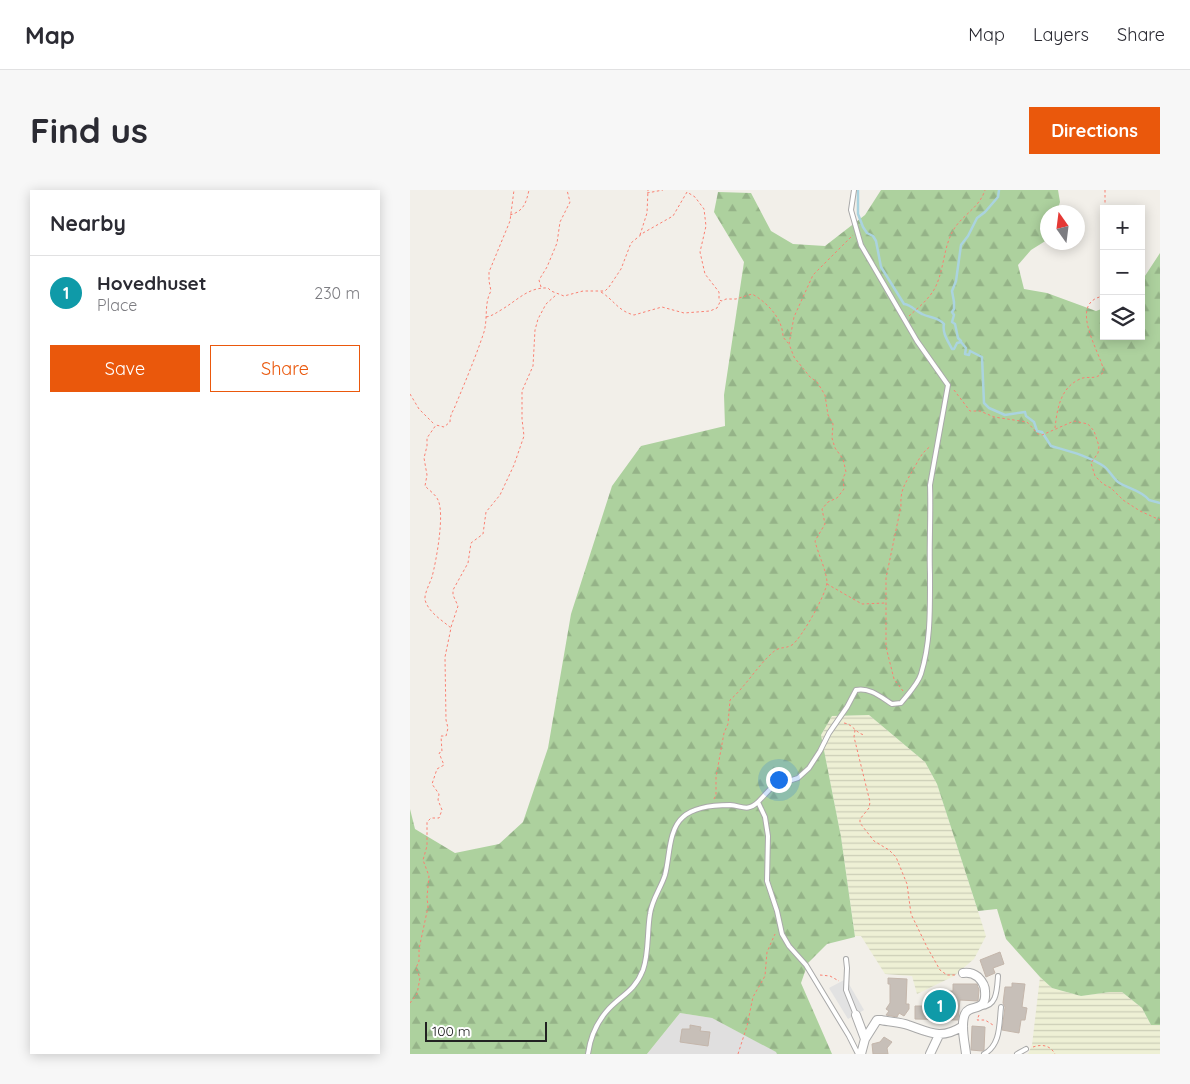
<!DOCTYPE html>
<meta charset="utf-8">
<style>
:root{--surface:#fff;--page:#f7f7f7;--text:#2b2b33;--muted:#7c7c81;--line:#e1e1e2;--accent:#ea580c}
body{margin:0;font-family:Quicksand,sans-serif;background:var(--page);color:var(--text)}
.controls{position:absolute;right:15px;top:15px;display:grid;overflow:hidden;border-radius:0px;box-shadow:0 2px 12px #0003}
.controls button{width:45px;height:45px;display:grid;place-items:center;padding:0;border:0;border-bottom:1px solid var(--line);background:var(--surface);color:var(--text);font:25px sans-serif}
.compass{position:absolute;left:630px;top:15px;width:45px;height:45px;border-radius:50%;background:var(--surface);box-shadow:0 2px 12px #0003;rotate:346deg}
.scale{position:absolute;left:15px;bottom:12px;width:122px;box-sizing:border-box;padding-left:5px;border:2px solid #222;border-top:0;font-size:14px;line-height:18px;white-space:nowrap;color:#222;-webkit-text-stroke:4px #fff;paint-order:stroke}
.you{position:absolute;left:368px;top:589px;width:18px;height:18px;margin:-12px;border:4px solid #fff;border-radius:50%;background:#1a73e8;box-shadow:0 0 0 8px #1a73e833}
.badge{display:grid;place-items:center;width:32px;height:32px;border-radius:50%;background:var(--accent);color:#fff;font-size:16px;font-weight:700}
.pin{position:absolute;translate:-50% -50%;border:2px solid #fff;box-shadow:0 1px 5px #0006}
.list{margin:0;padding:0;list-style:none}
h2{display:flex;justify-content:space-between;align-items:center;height:65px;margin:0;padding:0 20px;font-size:21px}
h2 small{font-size:16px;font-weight:400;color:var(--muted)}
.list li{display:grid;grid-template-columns:32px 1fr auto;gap:15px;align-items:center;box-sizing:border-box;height:75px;padding:0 20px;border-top:1px solid var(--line)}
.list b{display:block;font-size:19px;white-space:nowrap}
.list p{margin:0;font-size:16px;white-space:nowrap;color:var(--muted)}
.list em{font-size:16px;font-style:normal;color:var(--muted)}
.actions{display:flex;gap:10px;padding:15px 20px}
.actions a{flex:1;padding:11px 0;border:1px solid var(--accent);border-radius:0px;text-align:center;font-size:18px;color:var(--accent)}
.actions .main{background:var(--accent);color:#fff}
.icon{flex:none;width:28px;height:28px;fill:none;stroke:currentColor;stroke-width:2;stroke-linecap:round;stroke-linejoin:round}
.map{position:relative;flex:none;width:750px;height:864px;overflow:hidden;border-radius:0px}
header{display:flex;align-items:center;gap:30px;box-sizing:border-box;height:70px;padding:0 25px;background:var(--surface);border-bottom:1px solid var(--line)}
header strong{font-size:24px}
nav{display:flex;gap:28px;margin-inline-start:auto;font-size:18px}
.intro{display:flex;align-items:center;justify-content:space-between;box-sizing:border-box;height:120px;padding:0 30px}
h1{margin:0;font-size:35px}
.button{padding:12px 22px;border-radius:0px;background:var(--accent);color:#fff;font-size:18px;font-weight:700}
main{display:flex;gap:30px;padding:0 30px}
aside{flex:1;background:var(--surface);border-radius:0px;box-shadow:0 2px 12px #0003}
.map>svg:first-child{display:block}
.residential{fill:#e0dfdf}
.farmland{fill:url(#farmland-rules)}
.forest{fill:url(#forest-firs)}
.parking{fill:#e2e2e2}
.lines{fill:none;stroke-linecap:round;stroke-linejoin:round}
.stream{stroke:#aad3df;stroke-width:2.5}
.building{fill:#c7bfb8;stroke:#c4b6ab}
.lane-casing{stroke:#a9a9a9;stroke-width:6}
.street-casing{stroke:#a9a9a9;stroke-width:10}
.path{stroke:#fa8072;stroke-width:1;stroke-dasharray:2.5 2.5;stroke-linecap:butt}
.lane{stroke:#fff;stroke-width:4}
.street{stroke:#fff;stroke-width:8}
</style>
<header>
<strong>Map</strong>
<nav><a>Map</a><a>Layers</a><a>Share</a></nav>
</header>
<div class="intro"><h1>Find us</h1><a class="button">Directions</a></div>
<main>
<aside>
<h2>Nearby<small></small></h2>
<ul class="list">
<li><span class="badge" style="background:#0f9aa8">1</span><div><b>Hovedhuset</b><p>Place</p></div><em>230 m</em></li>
</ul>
<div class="actions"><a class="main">Save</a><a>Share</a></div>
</aside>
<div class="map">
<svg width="750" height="864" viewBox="0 0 750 864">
<defs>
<pattern id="farmland-rules" width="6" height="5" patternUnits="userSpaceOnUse" patternTransform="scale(1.25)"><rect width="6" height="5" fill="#eef0d5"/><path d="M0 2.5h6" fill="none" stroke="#ccceb7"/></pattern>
<pattern id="forest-firs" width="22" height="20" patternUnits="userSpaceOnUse" patternTransform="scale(1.25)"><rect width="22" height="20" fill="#add19e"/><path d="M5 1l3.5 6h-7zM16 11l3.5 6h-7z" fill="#95b388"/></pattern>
</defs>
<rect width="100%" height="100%" fill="#f2efe9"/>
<!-- residential -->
<path class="residential" d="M 270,823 L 302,828 L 367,862 L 367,864 L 237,864 Z"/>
<!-- farmland -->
<path class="farmland" d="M 459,525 L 515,572 L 527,594 L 576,746 L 564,769 L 544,786 L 507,804 L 502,786 L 475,784 L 451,746 L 445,746 L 431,647 L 411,545 L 422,526 Z
M 630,787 L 642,798 L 671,806 L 700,802 L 712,802 L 732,818 L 741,835 L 750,835 L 750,864 L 618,864 L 622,855 Z"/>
<!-- forest -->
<path class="forest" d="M 471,0 L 648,0 L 650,12 L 647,22 L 638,22 L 637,50 L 621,60 L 608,75 L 614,99 L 637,103 L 686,121 L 694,118 L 694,146 L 731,146 L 731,92 L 750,63 L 750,835 L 741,835 L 732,818 L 712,802 L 700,802 L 671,806 L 642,798 L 630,787 L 596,749 L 587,719 L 568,721 L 527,594 L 515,572 L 459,525 L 422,526 L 411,545 L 431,647 L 445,747 L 417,754 L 398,773 L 391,793 L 422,864 L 367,864 L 366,862 L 302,828 L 270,823 L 237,864 L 0,864 L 0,619 L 5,639 L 45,663 L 89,654 L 113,632 L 138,558 L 161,424 L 202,296 L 231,256 L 315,236 L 314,205 L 334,72 L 304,22 L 308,2 L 341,3 L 361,41 L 383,54 L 415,56 L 455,25 Z"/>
<!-- parking -->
<path class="parking" d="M 436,789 L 454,820 L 438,829 L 419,798 Z"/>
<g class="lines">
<!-- stream -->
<path class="stream" d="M 448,0 L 448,24 L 453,37 L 457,43 L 463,46 L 466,51 L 471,77 L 494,114 C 502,115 505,121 512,124 C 520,128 528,127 534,134 C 532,143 538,151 542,159 L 544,159 L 547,153 L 551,152 L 556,158 L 555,164 L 559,165 L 560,161 L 572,167 L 574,213 L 579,218 L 595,225 L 615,222 L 616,226 L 624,232 L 627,241 L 632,242 L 641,256 C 658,261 676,265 692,275 C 699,279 702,287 708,292 C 718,299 731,300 739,310 L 750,313
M 551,151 L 548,148 L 545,134 L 542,132 L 544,125 L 542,122 L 544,119 L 544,112 L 542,101 L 546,91 L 551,55 L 558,46 L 567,28 L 575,22 L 588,7 L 589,0"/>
</g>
<!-- building -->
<path class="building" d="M 590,762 L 594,774 L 583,778 L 585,783 L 576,787 L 570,770 Z
M 478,788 L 497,789 L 496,814 L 499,814 L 499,819 L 494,826 L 489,823 L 487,827 L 476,825 L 479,821 L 476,819 L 480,813 L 480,794 L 478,794 Z
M 602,793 L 615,794 L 612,817 L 617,818 L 615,830 L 611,830 L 609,843 L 592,840 L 595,817 L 593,813 L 595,797 L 602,797 Z
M 543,794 L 567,794 L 569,800 L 568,811 L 550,810 L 548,830 L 505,829 L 505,816 L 529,816 L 530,801 L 543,801 Z
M 280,835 L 291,837 L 290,841 L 300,842 L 298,856 L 270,852 L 272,839 L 280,839 Z
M 562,836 L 575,837 L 574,860 L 572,861 L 561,860 Z
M 474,847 L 482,852 L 477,858 L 478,864 L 463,864 L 462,854 L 470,852 Z"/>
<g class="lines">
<defs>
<path id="lane" d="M 444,0 L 441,20 L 451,55 L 507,151 L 538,195 L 520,295 C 521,325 519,355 520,384 C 520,418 521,451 511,484 C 508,494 498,504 491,513 L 482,514 C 471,507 459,497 446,500 L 437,517 L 419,543 L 410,561 L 399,578 L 388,588 L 363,596 L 348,612 L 355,627 L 358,646 L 357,691 L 367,721 L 372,744 L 379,756 L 396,775 L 439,846 L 448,864
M 436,769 L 437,778 L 436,800 L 446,825
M 569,817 C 587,818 587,800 588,786
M 178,864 C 180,849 186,834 196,822 C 209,806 224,803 233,780 C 239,763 237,742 240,724 C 242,709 251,698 255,685 C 260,667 258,640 273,627 C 284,617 306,615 320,615 C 333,616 337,622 348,612
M 574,864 C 591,855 589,834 591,817
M 607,864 L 616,859"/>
<path id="street" d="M 553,783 C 559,782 563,783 568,787 C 572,791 575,795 575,801 C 577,824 560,813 555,824 C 550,835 555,853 556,864
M 446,825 L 455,849 L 451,864
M 455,849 L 467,830 L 471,830 C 480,832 490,832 498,835 C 521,843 531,850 553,836
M 520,864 L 529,845"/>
</defs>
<!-- lane casing -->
<use href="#lane" class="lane-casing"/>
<!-- street casing -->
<use href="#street" class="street-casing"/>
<!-- path -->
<path class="path" d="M 695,0 L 695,19
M 237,3 L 253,0
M 100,25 C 114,21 116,13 119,0
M 230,45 L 237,23 L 238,0
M 131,97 L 129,90 L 137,77 L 147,53 L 150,32 L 160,12 L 157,0
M 191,102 C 204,110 208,121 224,125 L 252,117 L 274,123 L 300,121 L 307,118 L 310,112
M 499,126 C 508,118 519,109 525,98 C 535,78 533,54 546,36 C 556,23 570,16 575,0
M 76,127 C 82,126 86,123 91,120 C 108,110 118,97 138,98 L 141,101 L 154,106 L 173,101 L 195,101 L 199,97 L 211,79 L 221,53 L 233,43 L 263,26 L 277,2 L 285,7 L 294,19 L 296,36 L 290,62 L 295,84 L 309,102 L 309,110 L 312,111 L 316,109 L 326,109 L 342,104 C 357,112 373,129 373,147 L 378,153
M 544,200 L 560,221 L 570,221 L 584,227 L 617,232 L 628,244 L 632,245 L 664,231 L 678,234 L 684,241 L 689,256 L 688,263 L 681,273 L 685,286 L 693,294 L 701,298 L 713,310 L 730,321 L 750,330
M 0,204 L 9,219 L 25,235
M 645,238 C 647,220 650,199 668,190 C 678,184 683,192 694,182 C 691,163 656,112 694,106
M 417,394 L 452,414 L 475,413
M 41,437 L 48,416 L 43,405 L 43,400 L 58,373 L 61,353 L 73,344 L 76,322 L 90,305 L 104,275 L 114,246 L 112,229 L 112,201 L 123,176 L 125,140 L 128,129 L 136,114 L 146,105
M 493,501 L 484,489 L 476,457 L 476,388 L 491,316 C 490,298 496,293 504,278 C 510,268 511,263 521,256
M 434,533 C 443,534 446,544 455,545
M 445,540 L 444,547 L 460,612 L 459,618 L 450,629 L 450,633 L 464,651 L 479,660 L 486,667 L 497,694 L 501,724 L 517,757 L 530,780 L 537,785 L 545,785
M 304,609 L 306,605 L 306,587 L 314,543 L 318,534 L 320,510 C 335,497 346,478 361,464 C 370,455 373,460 382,455 C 391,449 417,403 417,392 C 416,379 408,364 405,351 L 415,334 L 412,319 L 418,312 L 427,308 L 434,299 L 433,288 L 436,282 L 433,269 L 425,258 L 422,248 L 423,234 L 418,225 L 415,205 L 407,192 L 400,187 L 384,167 L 379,154 L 384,127 L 403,85 L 443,45
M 410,785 L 420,786 L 429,791
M 0,813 L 7,804 L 10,788 L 6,778 L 9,771 L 9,759 L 18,717 L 17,707 L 19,686 L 13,670 L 17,656 L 17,632 L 21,628 L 29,628 L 32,620 L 28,610 L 29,604 L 22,594 L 27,579 L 34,575 L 29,563 L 32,562 L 31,546 L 36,546 L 38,538 L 36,530 L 35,467 L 41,438 C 32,430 19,423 15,410 C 14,404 20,393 22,387 C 26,372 35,324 28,310 C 26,305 19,300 15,296 L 17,285 L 14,268 L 17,256 L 17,248 L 26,235 L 34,237 L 40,232 C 40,224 44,220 46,214 C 56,190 66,166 74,142 C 78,128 74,113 81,101 L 79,91 L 79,82 L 100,31 L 104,0
M 569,825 L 567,830 L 575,830 L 583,835
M 623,857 C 632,854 640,855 645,864
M 328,864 L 337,836 L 343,807 L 355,786 L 357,762 L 365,744"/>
<!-- lane -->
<use href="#lane" class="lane"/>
<!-- street -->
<use href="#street" class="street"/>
</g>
</svg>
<div class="controls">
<button>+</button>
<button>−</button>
<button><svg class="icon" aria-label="layers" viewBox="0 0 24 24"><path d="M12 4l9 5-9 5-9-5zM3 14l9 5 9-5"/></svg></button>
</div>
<svg class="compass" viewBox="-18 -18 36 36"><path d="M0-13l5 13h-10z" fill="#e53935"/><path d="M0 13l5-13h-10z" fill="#7c7c81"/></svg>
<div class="scale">100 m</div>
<div class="you"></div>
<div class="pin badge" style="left:530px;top:816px;background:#0f9aa8">1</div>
</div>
</main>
